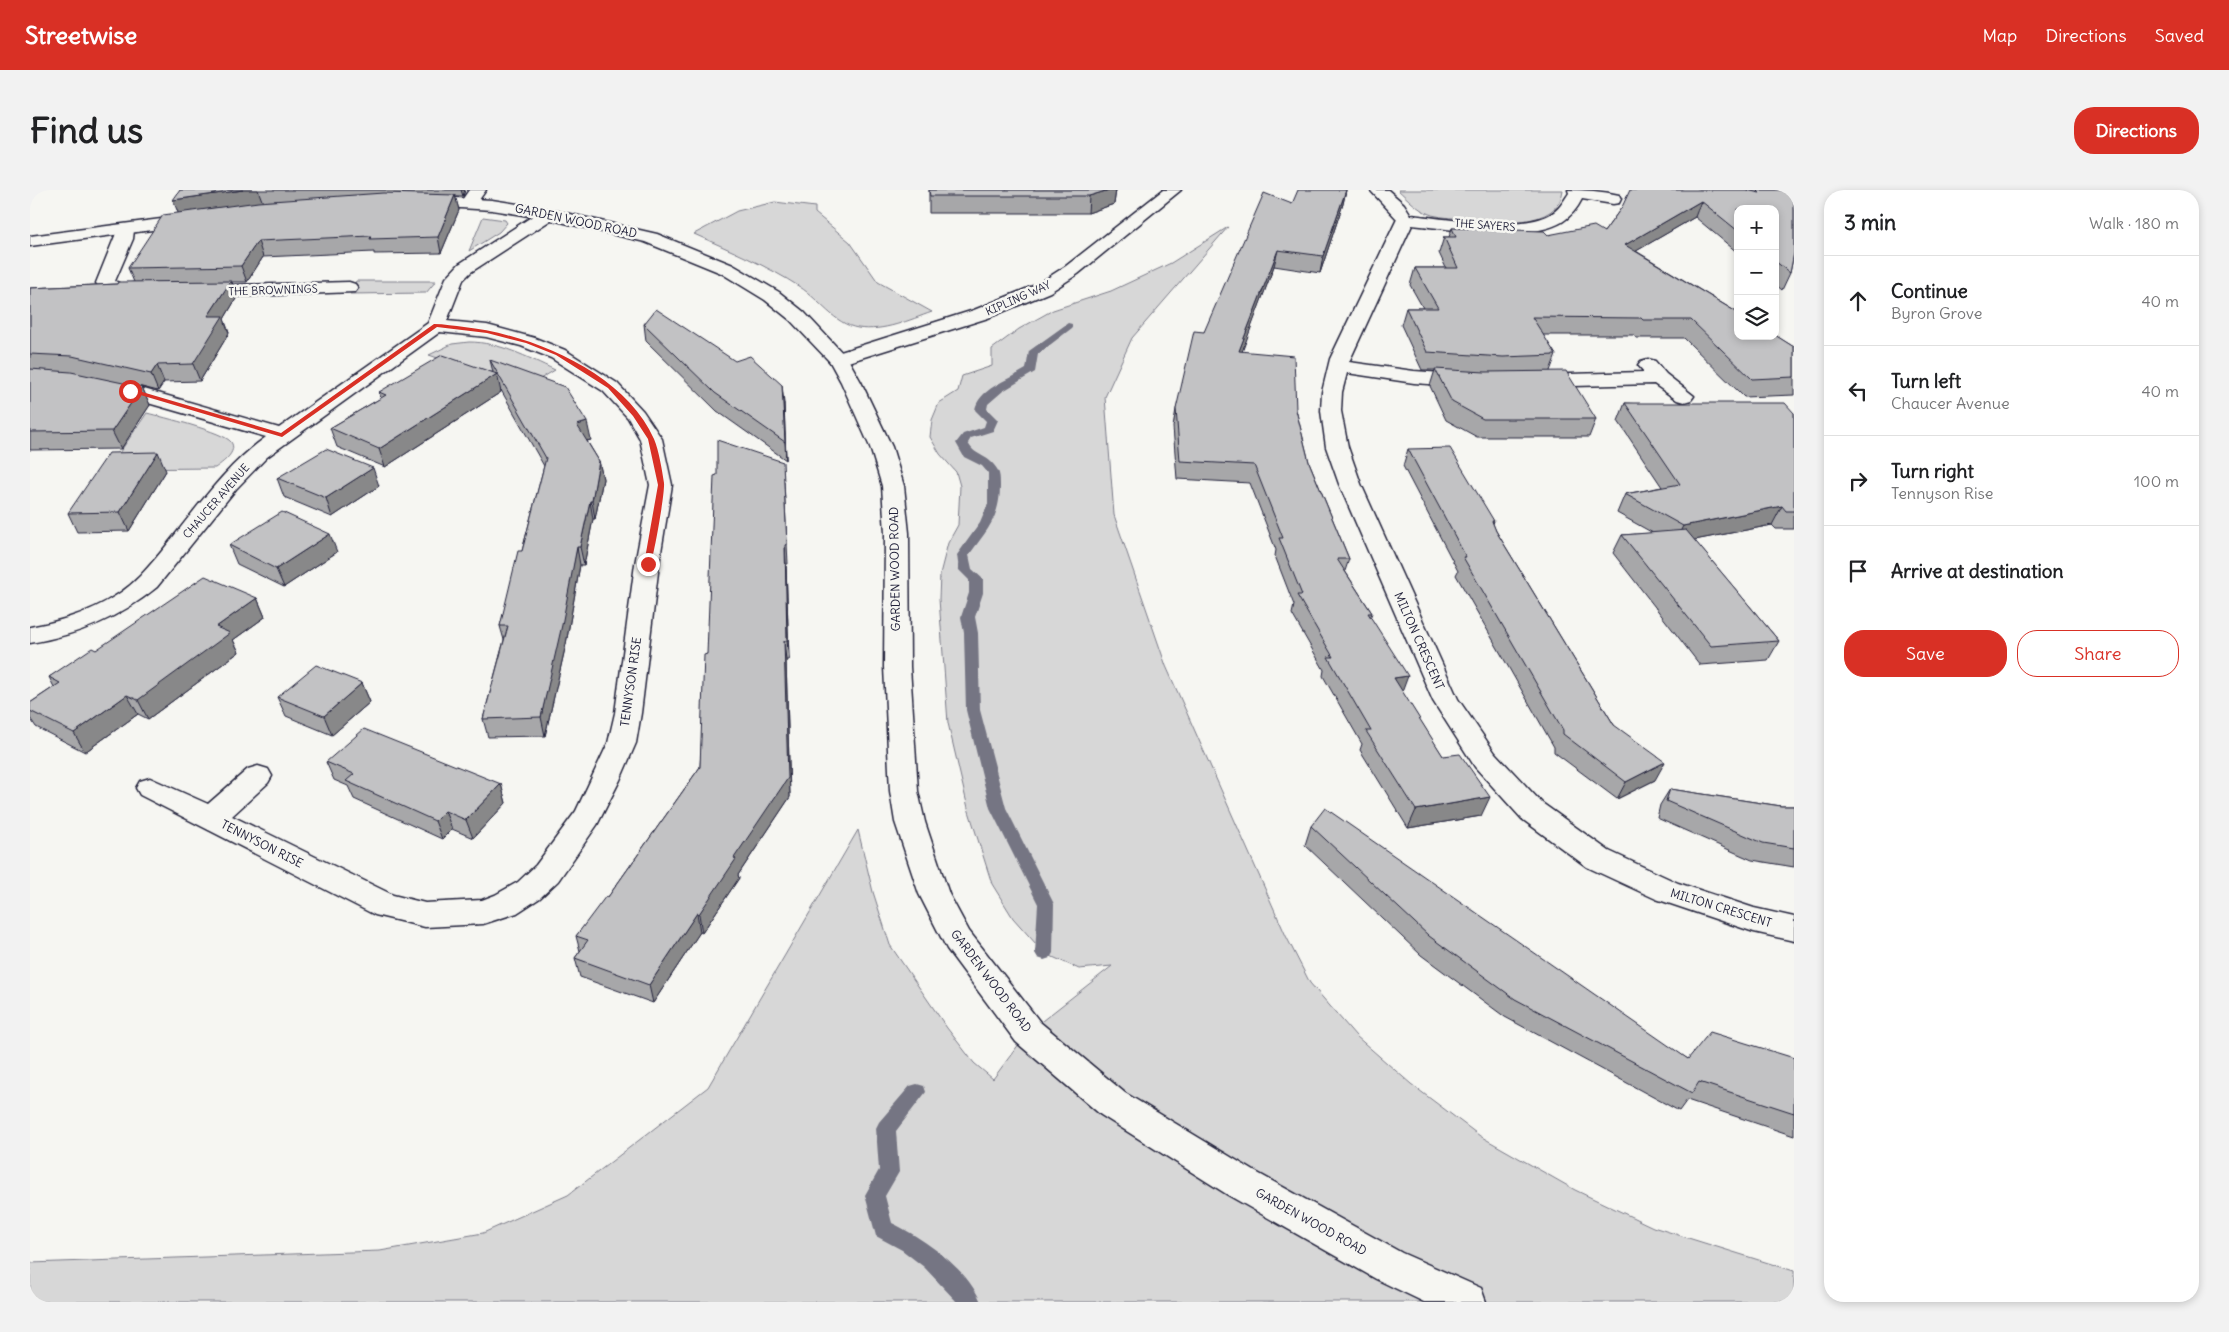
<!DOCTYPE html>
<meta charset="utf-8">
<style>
:root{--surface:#fff;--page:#f2f2f2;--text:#202124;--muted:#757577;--line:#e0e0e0;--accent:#d93025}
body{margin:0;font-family:Delius,sans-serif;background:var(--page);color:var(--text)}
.controls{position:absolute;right:15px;top:15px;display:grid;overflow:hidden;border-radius:10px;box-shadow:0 2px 8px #0003}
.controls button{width:45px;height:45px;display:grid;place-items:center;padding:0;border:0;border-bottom:1px solid var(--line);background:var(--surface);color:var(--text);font:25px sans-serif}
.stop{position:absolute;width:15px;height:15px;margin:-11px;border:4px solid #d93025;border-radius:50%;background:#fff}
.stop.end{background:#d93025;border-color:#fff;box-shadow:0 1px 5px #0008}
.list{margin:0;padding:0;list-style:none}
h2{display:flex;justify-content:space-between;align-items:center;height:65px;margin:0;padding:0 20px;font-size:21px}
h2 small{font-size:16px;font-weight:400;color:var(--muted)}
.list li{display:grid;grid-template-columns:32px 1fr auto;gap:15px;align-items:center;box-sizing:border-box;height:90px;padding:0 20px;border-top:1px solid var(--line)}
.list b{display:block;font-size:19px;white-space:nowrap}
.list p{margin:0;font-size:16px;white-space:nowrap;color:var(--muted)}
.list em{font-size:16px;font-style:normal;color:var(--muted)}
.actions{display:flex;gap:10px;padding:15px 20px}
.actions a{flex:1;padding:11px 0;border:1px solid var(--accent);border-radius:20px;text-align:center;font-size:18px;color:var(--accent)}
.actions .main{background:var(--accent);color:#fff}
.icon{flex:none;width:28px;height:28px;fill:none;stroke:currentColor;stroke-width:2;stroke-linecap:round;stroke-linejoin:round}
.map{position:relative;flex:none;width:1764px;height:1112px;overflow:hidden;border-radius:20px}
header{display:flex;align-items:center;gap:30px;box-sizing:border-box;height:70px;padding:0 25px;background:var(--accent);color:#fff}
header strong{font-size:24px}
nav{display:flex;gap:28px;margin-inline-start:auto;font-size:18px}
.intro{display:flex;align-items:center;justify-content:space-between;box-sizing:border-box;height:120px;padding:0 30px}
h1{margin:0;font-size:35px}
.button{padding:12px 22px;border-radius:20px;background:var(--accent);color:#fff;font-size:18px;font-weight:700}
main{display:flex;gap:30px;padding:0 30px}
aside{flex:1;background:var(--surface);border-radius:20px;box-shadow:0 2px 8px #0003}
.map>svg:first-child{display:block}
.green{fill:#d7d7d7;stroke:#7c7c89}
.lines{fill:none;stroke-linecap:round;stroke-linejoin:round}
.stream{fill:#757583;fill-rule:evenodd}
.street-casing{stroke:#22223b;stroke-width:3}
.secondary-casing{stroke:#22223b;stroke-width:3}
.street{fill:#f6f6f2;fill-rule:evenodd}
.secondary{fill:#f6f6f2;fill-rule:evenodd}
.wall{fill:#a7a7a9;stroke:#22223b}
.shaded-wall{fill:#888889;stroke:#22223b}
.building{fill:#c2c2c4;stroke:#22223b}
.route{fill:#d93025}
.labels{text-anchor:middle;stroke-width:5;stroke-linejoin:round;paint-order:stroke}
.far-street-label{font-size:11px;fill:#22223b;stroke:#f6f6f2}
.street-label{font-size:12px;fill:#22223b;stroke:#f6f6f2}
</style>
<header>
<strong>Streetwise</strong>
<nav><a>Map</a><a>Directions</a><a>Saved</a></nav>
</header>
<div class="intro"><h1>Find us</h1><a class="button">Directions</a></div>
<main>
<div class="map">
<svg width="1764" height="1112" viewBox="0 0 1764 1112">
<rect width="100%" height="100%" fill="#f6f6f2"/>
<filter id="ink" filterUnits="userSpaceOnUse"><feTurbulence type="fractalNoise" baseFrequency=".02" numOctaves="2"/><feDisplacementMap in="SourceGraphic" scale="10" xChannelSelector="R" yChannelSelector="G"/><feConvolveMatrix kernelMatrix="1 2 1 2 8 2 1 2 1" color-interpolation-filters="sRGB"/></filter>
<g filter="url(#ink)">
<!-- green -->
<path class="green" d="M 1368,0 L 1533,0 C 1529,40 1464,32 1437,29 C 1426,28 1413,28 1402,25 C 1389,21 1378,9 1368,0 Z
M 745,12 L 785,17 L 785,23 L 820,52 L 848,92 L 902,122 C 879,130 854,142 828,138 C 804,134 790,110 770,97 C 736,75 700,60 664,44 L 707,21 Z
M 453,27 L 475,30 L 477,33 L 469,42 L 439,61 Z
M 1198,37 L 1102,148 L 1075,207 L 1084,325 L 1136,476 L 1256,746 L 1280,793 L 1326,846 L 1381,894 L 1450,946 L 1545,1000 L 1623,1037 L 1764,1081 L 1764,1112 L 0,1112 L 0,1073 L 350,1061 L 453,1043 L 538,1005 L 678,897 L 828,640 L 843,702 L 860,755 L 917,838 L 944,873 L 963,889 L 998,842 L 1082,776 L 1049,779 L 1014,763 L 983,728 L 962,694 L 938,618 L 918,533 L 909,409 L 910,384 L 918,353 L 928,335 L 930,296 L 926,282 L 910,264 L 900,247 L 902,230 L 909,213 L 928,201 L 932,186 L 962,176 L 962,159 L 989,139 L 1023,120 L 1081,101 L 1141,73 Z
M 326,91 L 406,91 L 396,103 L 320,104 Z
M 439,152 C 469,152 497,167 525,180 L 495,198 L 399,165 L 422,154 Z
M 117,223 C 132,227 194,242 201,252 C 208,262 192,273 185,278 L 78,279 Z"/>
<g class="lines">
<!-- stream -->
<path class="stream" d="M 1038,133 L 1042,134 L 1042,138 L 1008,164 L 1005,182 L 973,201 L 958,214 L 957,219 L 968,230 L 963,241 L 941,248 L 938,253 C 945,266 955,264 964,275 C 970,282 970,286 970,296 C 970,328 957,340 939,365 L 942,379 L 953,389 L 953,403 L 945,427 L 948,443 L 950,520 L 976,618 L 1024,714 L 1023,763 L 1020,768 L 1014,770 L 1008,768 L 1005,763 L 1008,714 L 960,618 L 936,520 L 934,443 L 931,427 L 939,403 L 939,390 L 929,380 L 927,365 L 950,333 L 958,314 L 958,283 L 952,276 L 934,267 L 926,253 L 933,244 L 954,237 L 956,231 L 945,220 C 948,199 980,189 996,179 L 999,161 Z
M 887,894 L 894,896 L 896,902 L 866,941 L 869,982 L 855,1006 L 862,1033 C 894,1049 936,1077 951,1112 L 927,1112 L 894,1077 L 872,1060 L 846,1046 L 835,1005 L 849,980 L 846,938 L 849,932 L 880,896 Z"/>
<defs>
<path id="street" d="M 439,0 L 456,0 L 444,17 L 432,17 L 430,13 Z
M 1133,0 L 1151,0 L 1048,84 L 1020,102 L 958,128 L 815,173 L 808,175 L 801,173 L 798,169 L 801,165 L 944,120 L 1008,94 L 1036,76 Z
M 1340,0 L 1358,0 L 1374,14 L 1381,25 C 1416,29 1488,41 1519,25 C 1529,20 1533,12 1539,3 L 1538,0 C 1555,0 1572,1 1589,5 L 1591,9 L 1589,13 L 1583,14 L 1552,9 C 1547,19 1541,26 1532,32 C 1498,52 1420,39 1382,35 L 1319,172 L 1384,181 L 1440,185 L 1447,187 L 1450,191 L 1447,195 L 1440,197 L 1384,193 L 1317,183 L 1312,202 L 1311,221 L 1318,257 L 1331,294 L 1428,509 L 1465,563 L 1512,613 L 1579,661 L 1648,693 L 1724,718 L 1764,727 L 1764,751 L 1724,742 L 1626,709 L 1557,677 L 1492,629 L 1445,577 L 1403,511 L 1309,294 L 1296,257 L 1291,221 L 1292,202 L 1300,169 L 1367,29 Z
M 518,19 L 524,20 L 526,24 L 524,28 L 441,82 L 433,90 L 417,131 L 457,135 L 505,148 L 535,160 L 587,193 L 613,221 L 632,249 L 642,295 L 629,374 L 611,523 L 606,553 L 590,590 L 567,635 L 528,691 L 510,708 L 487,723 L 453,734 L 395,737 L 345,725 L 110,605 L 106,598 L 110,591 L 120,588 L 178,614 L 218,579 L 228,576 L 238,579 L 242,586 L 238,593 L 202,626 L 363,705 L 395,713 L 452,710 L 465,705 L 488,692 L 506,675 L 546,621 L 578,553 L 585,523 L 605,374 L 620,295 L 610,249 L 598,228 L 573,201 L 521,168 L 491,156 L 456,147 L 410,142 L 237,267 L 206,299 L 127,397 C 89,428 48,445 0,453 L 0,437 C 39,430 82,415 110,386 C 153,341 184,284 236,247 L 97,207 L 71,201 L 68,197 L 71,193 L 78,191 L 107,197 L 249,238 L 398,133 L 416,88 L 429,74 L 512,20 Z
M 95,35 L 101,36 L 104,40 L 103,49 L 85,91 L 95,96 L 122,98 L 124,102 L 122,106 C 105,110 76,108 66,93 L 89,36 Z
M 319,92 L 325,94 L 328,98 L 325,102 L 168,108 L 161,106 L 159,102 L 161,98 L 168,96 Z
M 1618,169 L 1625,171 L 1636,184 L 1664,206 L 1661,210 L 1654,212 L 1647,210 L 1624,194 L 1503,197 L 1496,195 L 1493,191 L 1496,187 L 1503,185 L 1614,182 L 1608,175 L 1611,171 Z"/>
<path id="secondary" d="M 389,6 L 462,10 L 518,19 L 627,44 L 703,75 L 749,102 L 774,122 L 818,169 L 831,192 L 862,257 L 874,296 L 879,343 L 880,477 L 888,601 L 895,632 L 919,704 L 939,741 L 1010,832 L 1095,903 L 1224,981 L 1372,1063 L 1451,1098 L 1456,1112 L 1394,1112 L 1346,1089 L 1198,1005 L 1071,925 L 986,852 L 917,759 L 889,704 L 865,632 L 860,601 L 854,477 L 855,343 L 852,296 L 840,257 L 811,192 L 800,172 L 760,130 L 735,110 L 691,83 L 615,52 L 518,29 L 462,20 L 383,15 L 381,11 L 383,7 Z
M 162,25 L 168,26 L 170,30 L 168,34 L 0,56 L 0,46 Z"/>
</defs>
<!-- street casing -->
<use href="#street" class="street-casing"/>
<!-- secondary casing -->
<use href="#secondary" class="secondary-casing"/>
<!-- street -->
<use href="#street" class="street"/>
<!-- secondary -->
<use href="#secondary" class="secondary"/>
</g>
<!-- wall -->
<path class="wall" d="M 150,0 L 435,0 L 433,6 L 425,6 L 429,20 L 411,63 L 344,64 L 344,62 L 233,67 L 217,92 L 202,92 L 207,107 L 194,129 L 199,143 L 170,191 L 134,192 L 128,201 L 112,197 L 120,215 L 91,259 L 0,260 L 0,98 L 87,94 L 104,92 L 98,78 L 148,23 Z
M 899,0 L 1086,0 L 1084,14 L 1058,23 L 899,23 Z
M 1316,0 L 1313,14 L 1290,83 L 1244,76 L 1212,161 L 1266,220 L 1279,272 L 1319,369 L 1315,381 L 1342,423 L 1340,428 L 1372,502 L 1451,626 L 1378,638 L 1330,560 L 1332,554 L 1293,486 L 1294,480 L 1262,424 L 1264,415 L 1245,366 L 1246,360 L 1220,293 L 1147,289 L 1143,237 L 1146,219 L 1174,142 L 1262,14 Z
M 1719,0 L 1764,0 L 1764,63 L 1760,83 L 1752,100 L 1745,94 L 1745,19 L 1708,19 L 1708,63 L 1665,27 L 1606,61 L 1764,157 L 1764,205 L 1714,207 L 1654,148 L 1606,148 L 1604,145 L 1513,145 L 1526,165 L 1520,181 L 1566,229 L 1559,247 L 1447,247 L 1416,230 L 1400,196 L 1405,180 L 1392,180 L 1371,135 L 1376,118 L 1393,118 L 1380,95 L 1385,78 L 1416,78 L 1409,63 L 1414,47 L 1419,47 L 1422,38 L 1518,45 L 1574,42 L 1592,17 Z
M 614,134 L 754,213 L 756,270 L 687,221 L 616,151 Z
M 460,170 L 561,250 L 557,251 L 569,271 L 573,289 L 565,329 L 563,329 L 554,375 L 550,375 L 536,454 L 515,546 L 458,547 L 453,529 L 474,450 L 470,436 L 492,361 L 514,276 L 471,200 L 471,202 L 355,277 L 307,257 L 300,238 L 351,208 L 349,202 L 463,182 Z
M 1595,213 L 1764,223 L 1764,339 L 1746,339 L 1742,335 L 1664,350 L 1749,451 L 1738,470 L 1670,475 L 1583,363 L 1592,345 L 1623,343 L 1587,323 L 1595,304 L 1632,297 L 1588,231 Z
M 1378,259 L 1464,331 L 1463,334 L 1466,341 L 1584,535 L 1625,590 L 1587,609 L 1524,562 L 1524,557 L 1426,385 L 1428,381 L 1373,276 Z
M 136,281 L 99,341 L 47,342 L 38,323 Z
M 247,288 L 349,296 L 302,327 L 254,307 Z
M 754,291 L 758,374 L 756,374 L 759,470 L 756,470 L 760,607 L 708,685 L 709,688 L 672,743 L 670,742 L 623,813 L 550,787 L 545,768 L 550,761 L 546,746 L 578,707 L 670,577 L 677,464 Z
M 199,355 L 307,362 L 254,397 L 207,374 Z
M 227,408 L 235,427 L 203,450 L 209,462 L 118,529 L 108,524 L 55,562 L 6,537 L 0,528 L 0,513 L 24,497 L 19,487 L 66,460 Z
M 332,493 L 340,512 L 302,545 L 256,526 L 247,507 Z
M 296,572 L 471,594 L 476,613 L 443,648 L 422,639 L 412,649 L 324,609 L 318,596 L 304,590 Z
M 1640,599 L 1751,616 L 1764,616 L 1764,677 L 1722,670 L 1627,628 L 1630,615 Z
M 1281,636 L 1658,869 L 1764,868 L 1764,946 L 1657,910 L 1649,921 L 1475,827 L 1391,765 L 1275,655 Z"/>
<!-- shaded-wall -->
<path class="shaded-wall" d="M 213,0 L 228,0 L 233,13 L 149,25 L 143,10 Z
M 431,0 L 435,0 L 433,6 Z
M 1079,0 L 1086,0 L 1084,14 L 1058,23 L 1059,6 Z
M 1316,0 L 1313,14 L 1290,83 L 1293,66 Z
M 425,5 L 429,20 L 411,63 L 408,47 Z
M 1671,11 L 1665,27 L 1589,71 L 1595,55 Z
M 228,51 L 233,67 L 217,92 L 211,76 Z
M 1248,60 L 1244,76 L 1206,178 L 1209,161 Z
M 201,91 L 207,107 L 194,129 L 199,143 L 170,191 L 163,174 L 178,126 Z
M 127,175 L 134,192 L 128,201 L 121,184 Z
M 467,184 L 471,202 L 355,277 L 349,259 Z
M 752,195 L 754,213 L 756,270 L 755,252 Z
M 112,197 L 120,215 L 91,259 L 82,241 Z
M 557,232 L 561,250 L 551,252 L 547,235 Z
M 128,262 L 136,281 L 99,341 L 90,322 Z
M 569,271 L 573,289 L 565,329 L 562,311 Z
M 343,278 L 349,296 L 302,327 L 296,308 Z
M 560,311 L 563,329 L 554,375 L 550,357 Z
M 1752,316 L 1742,335 L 1644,354 L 1653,336 Z
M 300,344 L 307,362 L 254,397 L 246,379 Z
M 755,355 L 756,374 L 759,470 L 757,451 Z
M 547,357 L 550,375 L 536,454 L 515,546 L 511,527 Z
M 227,408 L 235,427 L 203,450 L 209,462 L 118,529 L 108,510 L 186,437 Z
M 754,451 L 756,470 L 760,607 L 708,685 L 709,688 L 672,743 L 669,724 L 704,668 Z
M 1378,486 L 1371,505 L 1364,488 Z
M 332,493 L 340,512 L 302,545 L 294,526 Z
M 97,505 L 108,524 L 55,562 L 44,543 Z
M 1635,572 L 1625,590 L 1587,609 L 1596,592 Z
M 471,594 L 476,613 L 443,648 L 436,630 Z
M 1460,607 L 1451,626 L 1378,638 L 1386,620 Z
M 415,621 L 422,639 L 412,649 L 405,631 Z
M 667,723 L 670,742 L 623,813 L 619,795 Z"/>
<!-- building -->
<path class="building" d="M 150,0 L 213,0 L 143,10 Z
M 899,0 L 1079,0 L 1059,6 L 900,6 Z
M 1268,0 L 1316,0 L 1293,66 L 1248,60 L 1209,161 L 1264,166 L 1266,220 L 1279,272 L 1319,369 L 1307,369 L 1342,423 L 1338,423 L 1378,486 L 1364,488 L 1413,566 L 1430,564 L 1460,607 L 1386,620 L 1336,541 L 1341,541 L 1298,467 L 1303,467 L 1267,405 L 1272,405 L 1249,348 L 1253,348 L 1224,275 L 1150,271 L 1146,219 L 1164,141 L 1174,142 L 1234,3 L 1262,14 Z
M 1600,0 L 1716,0 L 1730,3 L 1727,0 L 1751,0 L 1764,2 L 1764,63 L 1760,83 L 1745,71 L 1745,19 L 1708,19 L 1708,41 L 1671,11 L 1595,55 L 1708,123 L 1708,146 L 1745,146 L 1745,145 L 1764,157 L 1764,187 L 1722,189 L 1661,130 L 1613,130 L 1611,128 L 1502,127 L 1526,165 L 1473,167 L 1397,162 L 1376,118 L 1408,118 L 1385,78 L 1428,78 L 1414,47 L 1426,47 L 1422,38 L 1514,41 L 1518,45 L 1564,36 L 1574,42 L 1592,17 Z
M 353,3 L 425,5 L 408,47 L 340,49 L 341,46 L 228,51 L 211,76 L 98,78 L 133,25 L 228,12 Z
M 201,91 L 178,126 L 193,126 L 163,174 L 127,175 L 121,184 L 42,166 L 0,164 L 0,98 L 87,94 L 88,92 Z
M 626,119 L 705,171 L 720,166 L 752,195 L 755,252 L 685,203 L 614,134 Z
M 412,165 L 467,184 L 349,259 L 300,238 L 356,205 L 349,202 Z
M 460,170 L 535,197 L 557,232 L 547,235 L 569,271 L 562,311 L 560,311 L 550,357 L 547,357 L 532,435 L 511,527 L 453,529 L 478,436 L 470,436 L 488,361 L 492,361 L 516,268 Z
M 0,179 L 41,182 L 112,197 L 82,241 L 0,242 Z
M 1405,179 L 1455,182 L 1536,181 L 1566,229 L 1453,229 L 1422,212 Z
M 1595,213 L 1755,213 L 1764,223 L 1764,321 L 1756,321 L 1752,316 L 1653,336 L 1595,304 L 1650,294 Z
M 687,250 L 753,272 L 757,355 L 755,355 L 757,451 L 754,451 L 758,588 L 704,668 L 706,669 L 669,724 L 667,723 L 619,795 L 545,768 L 558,750 L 546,746 L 576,706 L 578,707 L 670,577 L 674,465 L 677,464 L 684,286 L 687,285 Z
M 1420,258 L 1464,331 L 1462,331 L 1466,341 L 1584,535 L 1635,572 L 1596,592 L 1533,544 L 1533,540 L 1433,367 L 1436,367 L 1378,259 Z
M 296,259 L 343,278 L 296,308 L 247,288 Z
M 128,262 L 90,322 L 38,323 L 79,263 Z
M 252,322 L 300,344 L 246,379 L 199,355 Z
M 1656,340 L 1749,451 L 1681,456 L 1592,345 Z
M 175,386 L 227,408 L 186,437 L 200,443 L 108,510 L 97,505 L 44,543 L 0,521 L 0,513 L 30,493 L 19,487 L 62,458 L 66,460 Z
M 286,475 L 332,493 L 294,526 L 247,507 Z
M 334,539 L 471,594 L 436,630 L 415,621 L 405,631 L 316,591 L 324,584 L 296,572 Z
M 1640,599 L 1751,616 L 1764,616 L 1764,658 L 1733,653 L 1636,611 Z
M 1295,618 L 1658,869 L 1680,842 L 1764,868 L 1764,923 L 1669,892 L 1662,903 L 1485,809 L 1399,746 L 1281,636 Z"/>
</g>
<!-- route -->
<path class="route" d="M 404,134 C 414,134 425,136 434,137 C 501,144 595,183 624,249 C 629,261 632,280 634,293 C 635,303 624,366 620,376 L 614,374 L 628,295 L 618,249 L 603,226 L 578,198 L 526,165 L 496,153 L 457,143 L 407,137 L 252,247 L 97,201 L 102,199 L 251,243 Z"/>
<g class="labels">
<!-- far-street labels -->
<g class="far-street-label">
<text transform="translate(1455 35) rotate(4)" y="4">THE SAYERS</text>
<text transform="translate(243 100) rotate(-2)" y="4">THE BROWNINGS</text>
<text transform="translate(988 108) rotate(-24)" y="4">KIPLING WAY</text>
<text transform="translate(186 311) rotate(-49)" y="4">CHAUCER AVENUE</text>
</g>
<!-- street labels -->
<g class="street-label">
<text transform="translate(546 31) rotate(12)" y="4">GARDEN WOOD ROAD</text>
<text transform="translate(865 379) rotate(-91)" y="4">GARDEN WOOD ROAD</text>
<text transform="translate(1389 451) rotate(66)" y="4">MILTON CRESCENT</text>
<text transform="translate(601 492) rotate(-82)" y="4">TENNYSON RISE</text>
<text transform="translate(232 654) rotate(27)" y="4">TENNYSON RISE</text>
<text transform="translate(1691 718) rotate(17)" y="4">MILTON CRESCENT</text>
<text transform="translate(961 791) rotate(53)" y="4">GARDEN WOOD ROAD</text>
<text transform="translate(1281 1032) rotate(29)" y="4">GARDEN WOOD ROAD</text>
</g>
</g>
</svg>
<div class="controls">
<button>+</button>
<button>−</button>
<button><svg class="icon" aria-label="layers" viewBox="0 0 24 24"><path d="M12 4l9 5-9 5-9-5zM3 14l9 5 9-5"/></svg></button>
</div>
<div class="stop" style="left:100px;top:201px"></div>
<div class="stop end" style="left:618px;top:374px"></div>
</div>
<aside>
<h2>3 min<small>Walk · 180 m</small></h2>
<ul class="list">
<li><svg class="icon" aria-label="ahead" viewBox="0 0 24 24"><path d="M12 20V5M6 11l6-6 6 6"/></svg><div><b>Continue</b><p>Byron Grove</p></div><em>40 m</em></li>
<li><svg class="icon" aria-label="left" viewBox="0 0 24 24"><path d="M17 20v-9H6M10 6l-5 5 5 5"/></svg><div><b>Turn left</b><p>Chaucer Avenue</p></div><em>40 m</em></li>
<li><svg class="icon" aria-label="right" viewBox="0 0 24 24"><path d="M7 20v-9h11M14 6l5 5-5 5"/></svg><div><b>Turn right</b><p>Tennyson Rise</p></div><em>100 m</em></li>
<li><svg class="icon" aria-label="arrive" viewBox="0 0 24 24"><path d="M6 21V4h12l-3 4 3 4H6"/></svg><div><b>Arrive at destination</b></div></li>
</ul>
<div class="actions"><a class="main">Save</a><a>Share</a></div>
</aside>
</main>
